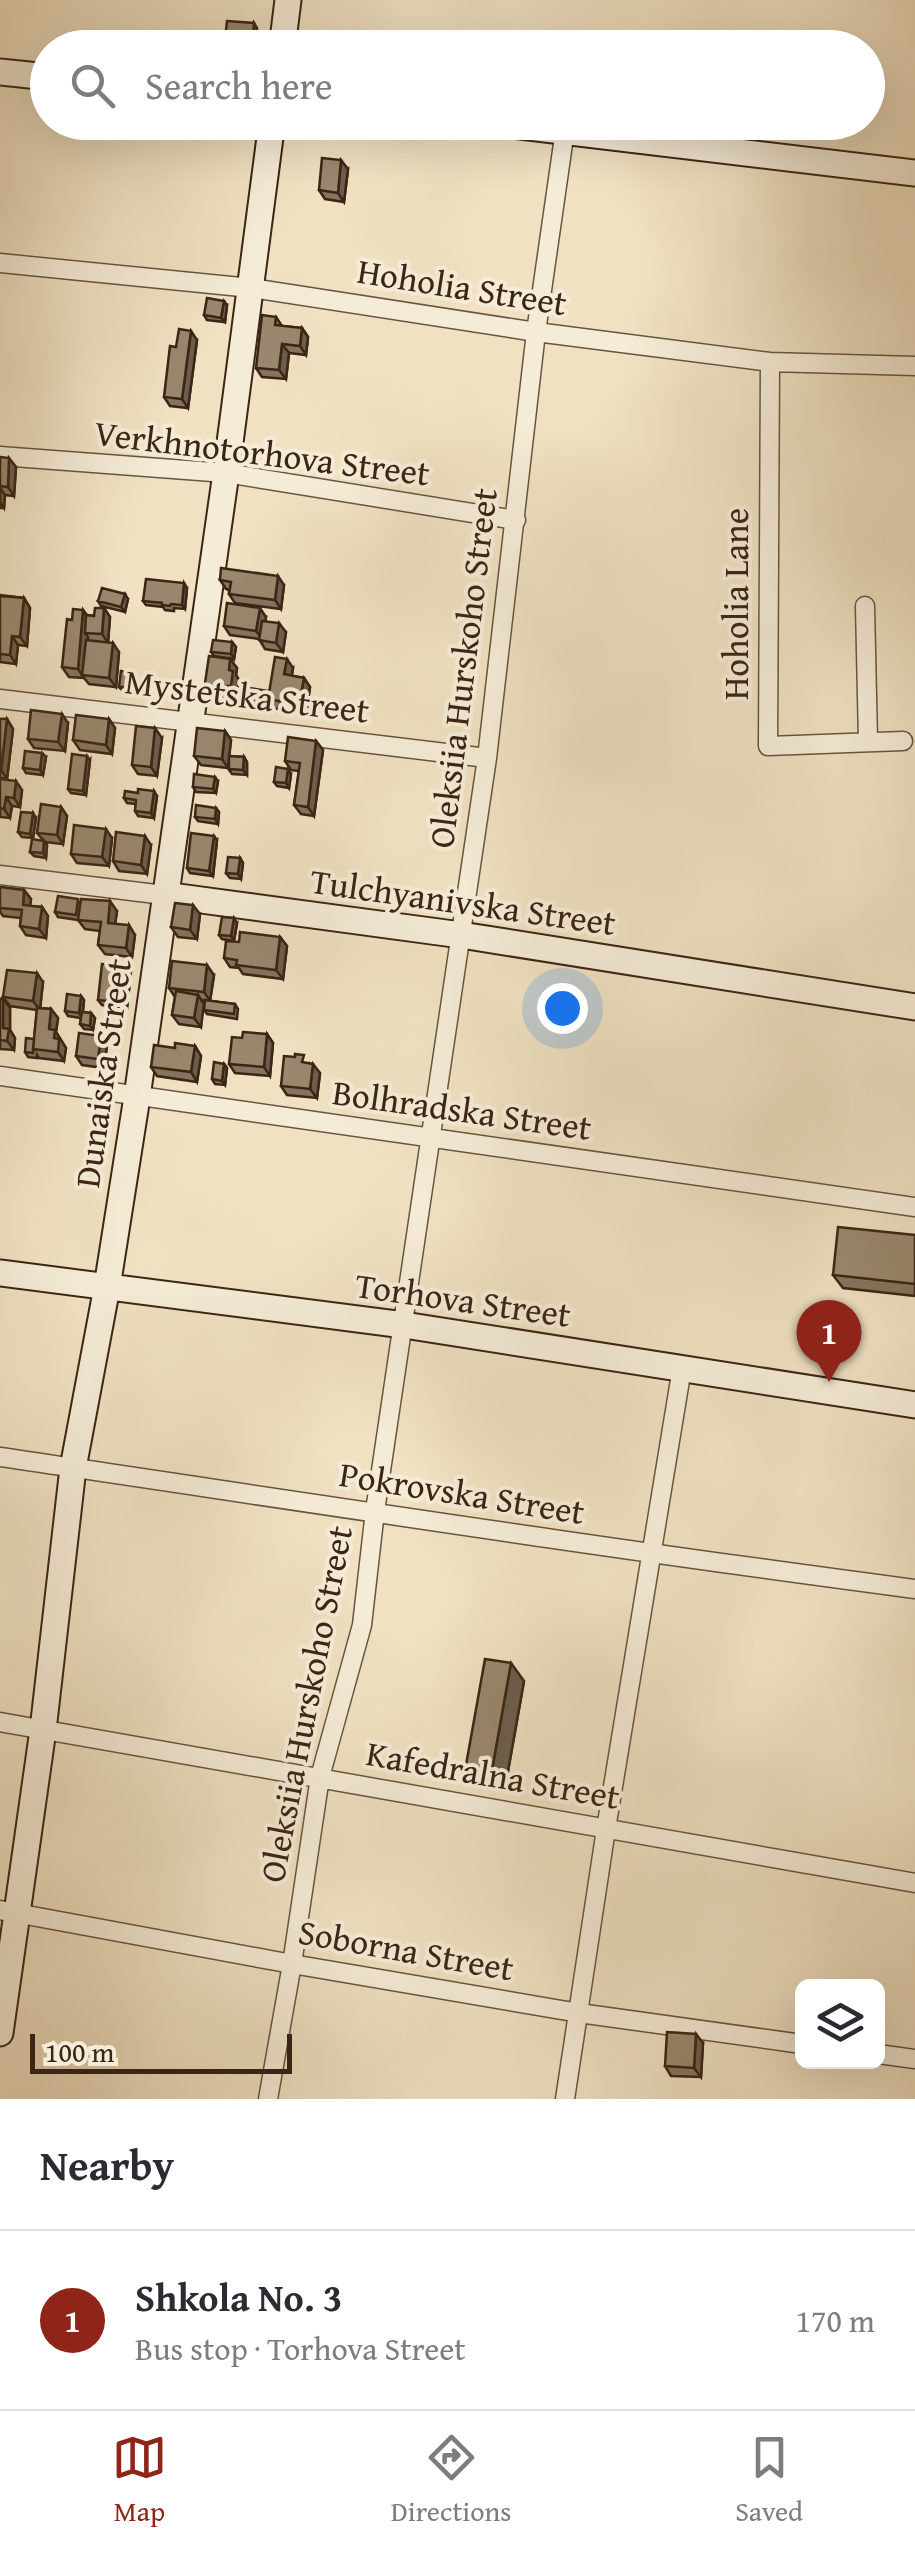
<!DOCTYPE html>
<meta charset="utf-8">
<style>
:root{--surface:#fff;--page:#f7f7f7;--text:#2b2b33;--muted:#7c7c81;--line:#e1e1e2;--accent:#8f2418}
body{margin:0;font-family:"Gentium Book Plus",serif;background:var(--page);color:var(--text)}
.controls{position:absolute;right:30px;bottom:30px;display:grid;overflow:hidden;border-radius:15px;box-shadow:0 10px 40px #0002}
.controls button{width:90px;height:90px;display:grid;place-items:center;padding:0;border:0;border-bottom:2px solid var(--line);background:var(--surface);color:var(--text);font:50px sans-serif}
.scale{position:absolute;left:30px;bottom:25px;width:262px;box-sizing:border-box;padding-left:10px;border:5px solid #3c2514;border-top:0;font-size:28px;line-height:35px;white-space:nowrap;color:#3c2514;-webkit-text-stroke:8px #f5ecd7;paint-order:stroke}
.you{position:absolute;left:562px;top:1008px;width:35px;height:35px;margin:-25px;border:8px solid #fff;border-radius:50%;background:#1a73e8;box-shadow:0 0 0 15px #1a73e833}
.badge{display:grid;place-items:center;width:65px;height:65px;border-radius:50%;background:var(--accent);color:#fff;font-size:32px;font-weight:700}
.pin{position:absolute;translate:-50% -82px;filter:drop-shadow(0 2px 5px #0008)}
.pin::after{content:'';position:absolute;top:52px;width:35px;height:30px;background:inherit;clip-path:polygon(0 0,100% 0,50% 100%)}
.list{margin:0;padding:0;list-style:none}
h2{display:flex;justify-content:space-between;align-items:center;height:130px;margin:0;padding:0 40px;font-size:42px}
h2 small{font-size:32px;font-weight:400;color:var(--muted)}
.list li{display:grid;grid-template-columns:65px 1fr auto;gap:30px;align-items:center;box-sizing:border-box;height:180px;padding:0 40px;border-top:2px solid var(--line)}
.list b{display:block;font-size:38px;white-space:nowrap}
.list p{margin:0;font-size:32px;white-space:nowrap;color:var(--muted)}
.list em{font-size:32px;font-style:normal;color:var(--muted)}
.icon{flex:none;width:55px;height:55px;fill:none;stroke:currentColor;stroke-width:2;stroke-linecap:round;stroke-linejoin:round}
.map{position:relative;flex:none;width:915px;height:2099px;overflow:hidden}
.search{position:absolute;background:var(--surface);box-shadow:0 10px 40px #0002;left:30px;right:30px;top:30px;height:110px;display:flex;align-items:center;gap:25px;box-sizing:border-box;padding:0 35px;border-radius:55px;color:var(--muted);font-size:38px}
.sheet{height:310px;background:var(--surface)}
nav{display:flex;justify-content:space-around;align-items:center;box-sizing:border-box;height:140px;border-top:2px solid var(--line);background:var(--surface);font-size:28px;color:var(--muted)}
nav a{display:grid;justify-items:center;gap:5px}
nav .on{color:var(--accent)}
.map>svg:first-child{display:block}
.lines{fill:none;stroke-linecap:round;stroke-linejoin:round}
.street-casing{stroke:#695440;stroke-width:21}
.secondary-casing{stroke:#3c2514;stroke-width:29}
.street{stroke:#f5ecd7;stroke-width:18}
.secondary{stroke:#f5ecd7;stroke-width:25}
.wall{fill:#84745f;stroke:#3c2514;stroke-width:2.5}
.shaded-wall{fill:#6b5e4d;stroke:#3c2514;stroke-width:2.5}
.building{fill:#99876e;stroke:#3c2514;stroke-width:2.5}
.labels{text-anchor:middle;stroke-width:8;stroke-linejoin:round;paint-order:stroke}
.street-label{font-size:35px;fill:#3c2514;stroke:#f5ecd7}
</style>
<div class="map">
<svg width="915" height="2099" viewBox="0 0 915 2099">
<rect width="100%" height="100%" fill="#efe1c2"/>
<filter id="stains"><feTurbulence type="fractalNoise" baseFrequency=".002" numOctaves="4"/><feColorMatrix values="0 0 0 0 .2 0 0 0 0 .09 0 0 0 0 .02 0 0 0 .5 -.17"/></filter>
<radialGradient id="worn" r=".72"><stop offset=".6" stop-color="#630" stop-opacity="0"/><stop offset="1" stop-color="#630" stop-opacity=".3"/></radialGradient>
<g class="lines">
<defs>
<path id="street" d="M 0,263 L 251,288 L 536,332 L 770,362 L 915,366
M 770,362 L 768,746 L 903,741
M 0,456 L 226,473 L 516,520
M 865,606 L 868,741
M 0,699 L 487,758
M 0,875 L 164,895
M 0,1076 L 915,1207
M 0,1457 C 305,1502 609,1549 915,1589
M 0,1722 L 915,1883
M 0,1910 L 292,1964 L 579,2013 L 802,2044
M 878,2054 L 915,2059
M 268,2099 L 292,1964 L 320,1777 L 362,1625 L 375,1511 L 487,758 L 536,332 L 565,130
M 565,2099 L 606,1829 L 682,1368"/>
<path id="secondary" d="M 282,48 L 288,0
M 0,72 L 48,77
M 485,122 L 915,173
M 164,895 L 461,935 L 915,1007
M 0,1273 L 404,1325 L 915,1405
M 0,2033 L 43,1730 L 73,1468 L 107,1287 L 137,1097 L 226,473 L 272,122"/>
</defs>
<!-- street casing -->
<use href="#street" class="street-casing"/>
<!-- secondary casing -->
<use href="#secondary" class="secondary-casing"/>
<!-- street -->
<use href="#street" class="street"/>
<!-- secondary -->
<use href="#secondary" class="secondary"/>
</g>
<!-- wall -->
<path class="wall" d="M 348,169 L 344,202 L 325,199 L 319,190 Z
M 227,305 L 225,322 L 207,320 L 204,315 Z
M 276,317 L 282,326 L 302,328 L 308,337 L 306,355 L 289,353 L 286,379 L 262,377 L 256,368 Z
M 197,340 L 188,408 L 170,406 L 164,397 L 176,347 Z
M 0,457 L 16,467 L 14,496 L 5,495 L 4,508 L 0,508 Z
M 220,580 L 284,585 L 281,609 L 235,603 L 229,594 L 229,590 L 226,589 Z
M 187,588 L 185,609 L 174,608 L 174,611 L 165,610 L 163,607 L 146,605 L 143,601 Z
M 0,595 L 24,598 L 30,608 L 27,646 L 18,645 L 16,664 L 0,662 Z
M 128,599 L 125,612 L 101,606 L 98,601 Z
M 104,608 L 110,617 L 108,642 L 119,652 L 116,687 L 89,684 L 84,678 L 69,677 L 62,667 L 83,610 L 87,615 L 94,616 Z
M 266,617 L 265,621 L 286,632 L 283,652 L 265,649 L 259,639 L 230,635 L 224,626 Z
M 232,642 L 236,647 L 234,659 L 214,656 L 211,652 Z
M 230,659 L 237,668 L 236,675 L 239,680 L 237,695 L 233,695 L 232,702 L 210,699 L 204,690 Z
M 293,668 L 292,676 L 304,678 L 310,687 L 306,714 L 274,708 L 270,702 L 269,705 L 250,701 L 247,697 L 269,693 Z
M 132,673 L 135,677 L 134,692 L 123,691 L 119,687 Z
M 0,719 L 7,719 L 13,729 L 7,779 L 0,778 Z
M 109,719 L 115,728 L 112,754 L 80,750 L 73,740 Z
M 68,723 L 65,751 L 34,748 L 28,739 Z
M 225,731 L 231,740 L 229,756 L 244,757 L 247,762 L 247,775 L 232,774 L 228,768 L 201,765 L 194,756 Z
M 162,738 L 157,776 L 138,774 L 132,765 Z
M 316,741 L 323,750 L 314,816 L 301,814 L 294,805 L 299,771 L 291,770 L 285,761 Z
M 46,757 L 43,775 L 26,773 L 23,768 Z
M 90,760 L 86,795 L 71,793 L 68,789 Z
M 291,774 L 289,788 L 277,786 L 274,782 Z
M 0,779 L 22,790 L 20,807 L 12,806 L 10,818 L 0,817 Z
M 218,781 L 216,793 L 196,792 L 193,787 Z
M 157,796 L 154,818 L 138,816 L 135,811 L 136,804 L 127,803 L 124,798 Z
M 61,807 L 67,816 L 63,844 L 45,842 L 47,845 L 46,858 L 34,856 L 30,852 L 43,840 L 37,833 Z
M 216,808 L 219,812 L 218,824 L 198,821 L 195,817 Z
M 36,818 L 33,838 L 22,837 L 18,832 Z
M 112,838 L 109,866 L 77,863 L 71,854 Z
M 217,840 L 213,876 L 190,873 L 187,868 Z
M 151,845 L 147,874 L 119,871 L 113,861 Z
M 240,858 L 243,863 L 241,879 L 230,878 L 226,873 Z
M 0,887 L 24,890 L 31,899 L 30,906 L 42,907 L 48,916 L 46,938 L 26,935 L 20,926 L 21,918 L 3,916 L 0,912 Z
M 80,902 L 117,911 L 115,924 L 135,935 L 132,957 L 105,954 L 98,945 L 100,931 L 85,929 L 78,920 L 58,917 L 55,912 Z
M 200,914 L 197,939 L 178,937 L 171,927 Z
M 237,923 L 234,941 L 222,939 L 219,935 Z
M 280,937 L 287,946 L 283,979 L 243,974 L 239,968 L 230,967 L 224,958 L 239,942 Z
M 128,967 L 131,971 L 127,1008 L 102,1005 L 98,1000 Z
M 214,975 L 210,1001 L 235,1004 L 238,1009 L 237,1019 L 207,1014 L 204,1010 L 205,1001 L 202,1000 L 201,1027 L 179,1024 L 172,1015 L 175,997 L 169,988 Z
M 43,982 L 40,1008 L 51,1009 L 58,1018 L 56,1032 L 66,1048 L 64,1061 L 39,1058 L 37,1055 L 37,1058 L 28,1057 L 25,1052 L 34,1039 L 37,1010 L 10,1006 L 3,997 Z
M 81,996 L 84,1000 L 83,1012 L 91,1013 L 95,1018 L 93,1030 L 84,1029 L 80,1024 L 81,1018 L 68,1016 L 65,1011 Z
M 0,999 L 3,999 L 10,1008 L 10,1030 L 15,1038 L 14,1050 L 0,1049 Z
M 267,1034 L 273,1043 L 270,1076 L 235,1073 L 229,1064 L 242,1038 Z
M 101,1036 L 107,1045 L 104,1068 L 82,1065 L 76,1056 Z
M 195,1046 L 201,1056 L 197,1082 L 157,1076 L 151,1067 L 175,1048 Z
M 309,1063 L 320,1073 L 317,1098 L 287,1095 L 281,1086 Z
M 224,1064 L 227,1068 L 225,1085 L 215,1084 L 212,1079 Z
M 915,1235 L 915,1296 L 843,1288 L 833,1275 Z
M 524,1681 L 505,1788 L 478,1783 L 466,1765 Z
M 703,2043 L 701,2077 L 671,2076 L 665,2066 Z"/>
<!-- shaded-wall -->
<path class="shaded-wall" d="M 254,23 L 257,28 L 256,48 L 252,48 Z
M 341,160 L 348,169 L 344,202 L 338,193 Z
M 224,301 L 227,305 L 225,322 L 221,318 Z
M 302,328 L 308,337 L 306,355 L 300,346 Z
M 191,331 L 197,340 L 188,408 L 182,399 Z
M 282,344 L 289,353 L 286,379 L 279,370 Z
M 9,458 L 16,467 L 14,496 L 8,487 Z
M 0,488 L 5,495 L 4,508 L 0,502 Z
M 278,576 L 284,585 L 281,609 L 275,600 Z
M 184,583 L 187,588 L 185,609 L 182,605 Z
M 125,594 L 128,599 L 125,612 L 121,607 Z
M 24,598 L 30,608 L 27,646 L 20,637 Z
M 104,608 L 110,617 L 108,643 L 102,634 Z
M 260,608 L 266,617 L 263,640 L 256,631 Z
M 83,610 L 89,619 L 85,633 L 88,637 L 84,676 L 82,675 L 84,678 L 78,669 Z
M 279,623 L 286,632 L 283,652 L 276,643 Z
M 12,636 L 18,645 L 16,664 L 10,655 Z
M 232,642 L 236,647 L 234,659 L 231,654 Z
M 113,643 L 119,652 L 116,687 L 109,678 Z
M 230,659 L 237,668 L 236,675 L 239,680 L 237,695 L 231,686 L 229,670 Z
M 287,659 L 293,668 L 290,684 L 284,674 Z
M 132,673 L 135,677 L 134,692 L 131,687 Z
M 304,678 L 310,687 L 306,714 L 299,705 Z
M 227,686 L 233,695 L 232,702 L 226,693 Z
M 62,714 L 68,723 L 65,751 L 58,742 Z
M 7,719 L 13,729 L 7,779 L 1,770 Z
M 109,719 L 115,728 L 112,754 L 106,745 Z
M 155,728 L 162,738 L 157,776 L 151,767 Z
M 225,731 L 231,740 L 228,768 L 222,759 Z
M 316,741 L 323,750 L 314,816 L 308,807 Z
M 42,753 L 46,757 L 43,775 L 40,770 Z
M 87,756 L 90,760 L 86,795 L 83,791 Z
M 244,757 L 247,762 L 247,775 L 243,770 Z
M 288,769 L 291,774 L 289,788 L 286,783 Z
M 215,777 L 218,781 L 216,793 L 213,789 Z
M 16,781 L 22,790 L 20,807 L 14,798 Z
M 154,791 L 157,796 L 154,818 L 151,813 Z
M 6,797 L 12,806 L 10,818 L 4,809 Z
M 61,807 L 67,816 L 63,844 L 57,835 Z
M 216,808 L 219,812 L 218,824 L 215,819 Z
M 33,813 L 36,818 L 33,838 L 30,834 Z
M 106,829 L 112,838 L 109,866 L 102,857 Z
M 145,836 L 151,845 L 147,874 L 141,865 Z
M 214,836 L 217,840 L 213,876 L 209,871 Z
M 44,841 L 47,845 L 46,858 L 43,853 Z
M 240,858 L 243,863 L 241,879 L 238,874 Z
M 24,890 L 31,899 L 29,914 L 23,905 Z
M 110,901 L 117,911 L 114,932 L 108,923 Z
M 193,905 L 200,914 L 197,939 L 190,930 Z
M 42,907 L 48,916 L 46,938 L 39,929 Z
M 234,918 L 237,923 L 234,941 L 231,936 Z
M 129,925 L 135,935 L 132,957 L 126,948 Z
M 280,937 L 287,946 L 283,979 L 276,970 Z
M 207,965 L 214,975 L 210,1001 L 204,992 Z
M 128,967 L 131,971 L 127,1008 L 124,1003 Z
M 37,973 L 43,982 L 40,1010 L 33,1001 Z
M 198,995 L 204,1004 L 201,1027 L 194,1018 Z
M 81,996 L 84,1000 L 82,1018 L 79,1013 Z
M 3,999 L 10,1008 L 10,1030 L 15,1038 L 14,1050 L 7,1041 L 3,1028 Z
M 51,1009 L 58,1018 L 56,1032 L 66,1048 L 64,1061 L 58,1052 L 49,1029 Z
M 91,1013 L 95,1018 L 93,1030 L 90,1026 Z
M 267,1034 L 273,1043 L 270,1076 L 264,1067 Z
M 101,1036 L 107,1045 L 104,1068 L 98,1059 Z
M 195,1046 L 201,1056 L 197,1082 L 191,1072 Z
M 224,1064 L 227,1068 L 225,1085 L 222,1081 Z
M 313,1064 L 320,1073 L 317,1098 L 310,1089 Z
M 511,1663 L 524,1681 L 505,1788 L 492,1770 Z
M 696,2034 L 703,2043 L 701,2077 L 694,2068 Z"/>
<!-- building -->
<path class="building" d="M 227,21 L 254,23 L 252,48 L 224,48 Z
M 322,158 L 341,160 L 338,193 L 319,190 Z
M 207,298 L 224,301 L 221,318 L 204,315 Z
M 262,315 L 276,317 L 275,325 L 302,328 L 300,346 L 282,344 L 279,370 L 256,368 Z
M 179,329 L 191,331 L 182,399 L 164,397 L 170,346 L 176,347 Z
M 0,457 L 9,458 L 8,487 L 0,486 Z
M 221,568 L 278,576 L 275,600 L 229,594 L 231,582 L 220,580 Z
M 146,579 L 184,583 L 182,605 L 171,604 L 170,606 L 162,605 L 162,603 L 143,601 Z
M 102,588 L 125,594 L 121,607 L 98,601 Z
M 0,596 L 24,598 L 20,637 L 12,636 L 10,655 L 0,654 Z
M 227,603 L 260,608 L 256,631 L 224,626 Z
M 95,608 L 104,608 L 102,634 L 85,633 L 86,615 L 94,616 Z
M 73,609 L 83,610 L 78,669 L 62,667 L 67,619 L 72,620 Z
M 262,621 L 279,623 L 276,643 L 259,640 Z
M 86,640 L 113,643 L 109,678 L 82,675 Z
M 213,640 L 232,642 L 231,654 L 211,652 Z
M 209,656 L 230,659 L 229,670 L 233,671 L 231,686 L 227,686 L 226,693 L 204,690 Z
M 275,657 L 287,659 L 284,674 L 304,678 L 299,705 L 268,699 Z
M 121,671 L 132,673 L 131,687 L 119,687 Z
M 249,688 L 268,691 L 266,700 L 247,697 Z
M 31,710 L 62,714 L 58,742 L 28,739 Z
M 76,715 L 109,719 L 106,745 L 73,740 Z
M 0,719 L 7,719 L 1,770 L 0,770 Z
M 136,726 L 155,728 L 151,767 L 132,765 Z
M 197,728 L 225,731 L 222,759 L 194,756 Z
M 288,737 L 316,741 L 308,807 L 294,805 L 300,763 L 285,761 Z
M 25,751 L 42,753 L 40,770 L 23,768 Z
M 72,754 L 87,756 L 83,791 L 68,789 Z
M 229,756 L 244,757 L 243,770 L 229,769 Z
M 276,767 L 288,769 L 286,783 L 274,782 Z
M 194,774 L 215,777 L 213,789 L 193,787 Z
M 0,779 L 16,781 L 14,798 L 6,797 L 4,809 L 0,808 Z
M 138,789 L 154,791 L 151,813 L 135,811 L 136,800 L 124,798 L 125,791 L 138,793 Z
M 41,804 L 61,807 L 57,835 L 37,833 Z
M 196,805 L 216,808 L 215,819 L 195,817 Z
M 21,812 L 33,813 L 30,834 L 18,832 Z
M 74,825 L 106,829 L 102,857 L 71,854 Z
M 116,832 L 145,836 L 141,865 L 113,861 Z
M 191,833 L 214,836 L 209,871 L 187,868 Z
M 32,839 L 44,841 L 43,853 L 30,852 Z
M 228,857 L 240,858 L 238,874 L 226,873 Z
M 0,887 L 24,890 L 23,905 L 42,907 L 39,929 L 20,926 L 22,910 L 0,908 Z
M 58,896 L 78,899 L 76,915 L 55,912 Z
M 81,899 L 110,901 L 108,923 L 129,925 L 126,948 L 98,945 L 101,922 L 78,920 Z
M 175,903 L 193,905 L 190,930 L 171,927 Z
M 222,917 L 234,918 L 231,936 L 219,935 Z
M 240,932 L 280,937 L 276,970 L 236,965 L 237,960 L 224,958 L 226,941 L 239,942 Z
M 172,961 L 207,965 L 204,992 L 169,988 Z
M 102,964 L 128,967 L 124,1003 L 98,1000 Z
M 7,970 L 37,973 L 33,1001 L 3,997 Z
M 176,991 L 198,995 L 194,1018 L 172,1015 Z
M 67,994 L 81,996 L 79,1013 L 65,1011 Z
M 0,999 L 3,999 L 3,1028 L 9,1029 L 7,1041 L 0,1040 Z
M 205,1000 L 235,1004 L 234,1014 L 204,1010 Z
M 37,1008 L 51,1009 L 49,1029 L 55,1030 L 54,1038 L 59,1039 L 58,1052 L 33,1049 Z
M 82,1012 L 91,1013 L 90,1026 L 80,1024 Z
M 243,1032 L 267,1034 L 264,1067 L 229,1064 L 232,1037 L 242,1038 Z
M 79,1033 L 101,1036 L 98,1059 L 76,1056 Z
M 26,1038 L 34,1039 L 33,1053 L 25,1052 Z
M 175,1043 L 195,1046 L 191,1072 L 151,1067 L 154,1045 L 175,1048 Z
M 295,1054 L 304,1055 L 302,1062 L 313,1064 L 310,1089 L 281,1086 L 284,1056 L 295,1057 Z
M 214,1062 L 224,1064 L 222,1081 L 212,1079 Z
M 838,1227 L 915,1235 L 915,1284 L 833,1275 Z
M 485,1659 L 511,1663 L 492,1770 L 466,1765 Z
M 667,2032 L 696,2034 L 694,2068 L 665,2066 Z"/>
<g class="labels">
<!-- street labels -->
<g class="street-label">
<text transform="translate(462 287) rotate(9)" y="12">Hoholia Street</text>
<text transform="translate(262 453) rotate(7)" y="12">Verkhnotorhova Street</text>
<text transform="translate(736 604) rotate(-90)" y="12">Hoholia Lane</text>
<text transform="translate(463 668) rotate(-83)" y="12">Oleksiia Hurskoho Street</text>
<text transform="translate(247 696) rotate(7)" y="12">Mystetska Street</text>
<text transform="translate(463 902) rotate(8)" y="12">Tulchyanivska Street</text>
<text transform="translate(103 1073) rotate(-82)" y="12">Dunaiska Street</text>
<text transform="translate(462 1110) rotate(8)" y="12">Bolhradska Street</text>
<text transform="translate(463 1300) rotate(8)" y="12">Torhova Street</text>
<text transform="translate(462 1493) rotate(9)" y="12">Pokrovska Street</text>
<text transform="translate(306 1704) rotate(-79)" y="12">Oleksiia Hurskoho Street</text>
<text transform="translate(493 1775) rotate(10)" y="12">Kafedralna Street</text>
<text transform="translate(406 1950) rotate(10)" y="12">Soborna Street</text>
</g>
</g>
<rect width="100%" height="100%" filter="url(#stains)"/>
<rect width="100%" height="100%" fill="url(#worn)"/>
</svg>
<div class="controls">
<button><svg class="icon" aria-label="layers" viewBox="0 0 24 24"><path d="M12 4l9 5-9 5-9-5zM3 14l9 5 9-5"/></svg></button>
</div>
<div class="scale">100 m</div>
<div class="you"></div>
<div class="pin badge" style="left:829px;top:1382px">1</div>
<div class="search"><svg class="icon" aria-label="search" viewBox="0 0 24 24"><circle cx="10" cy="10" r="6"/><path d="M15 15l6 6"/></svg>Search here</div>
</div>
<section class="sheet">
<h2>Nearby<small></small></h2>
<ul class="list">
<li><span class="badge">1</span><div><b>Shkola No. 3</b><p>Bus stop · Torhova Street</p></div><em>170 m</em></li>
</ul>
</section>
<nav>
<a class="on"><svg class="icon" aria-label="map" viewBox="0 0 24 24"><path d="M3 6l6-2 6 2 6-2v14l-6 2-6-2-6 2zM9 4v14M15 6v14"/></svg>Map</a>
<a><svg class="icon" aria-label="directions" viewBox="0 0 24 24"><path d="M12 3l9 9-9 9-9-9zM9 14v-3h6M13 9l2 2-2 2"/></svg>Directions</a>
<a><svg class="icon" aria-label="saved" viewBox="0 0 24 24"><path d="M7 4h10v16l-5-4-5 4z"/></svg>Saved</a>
</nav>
